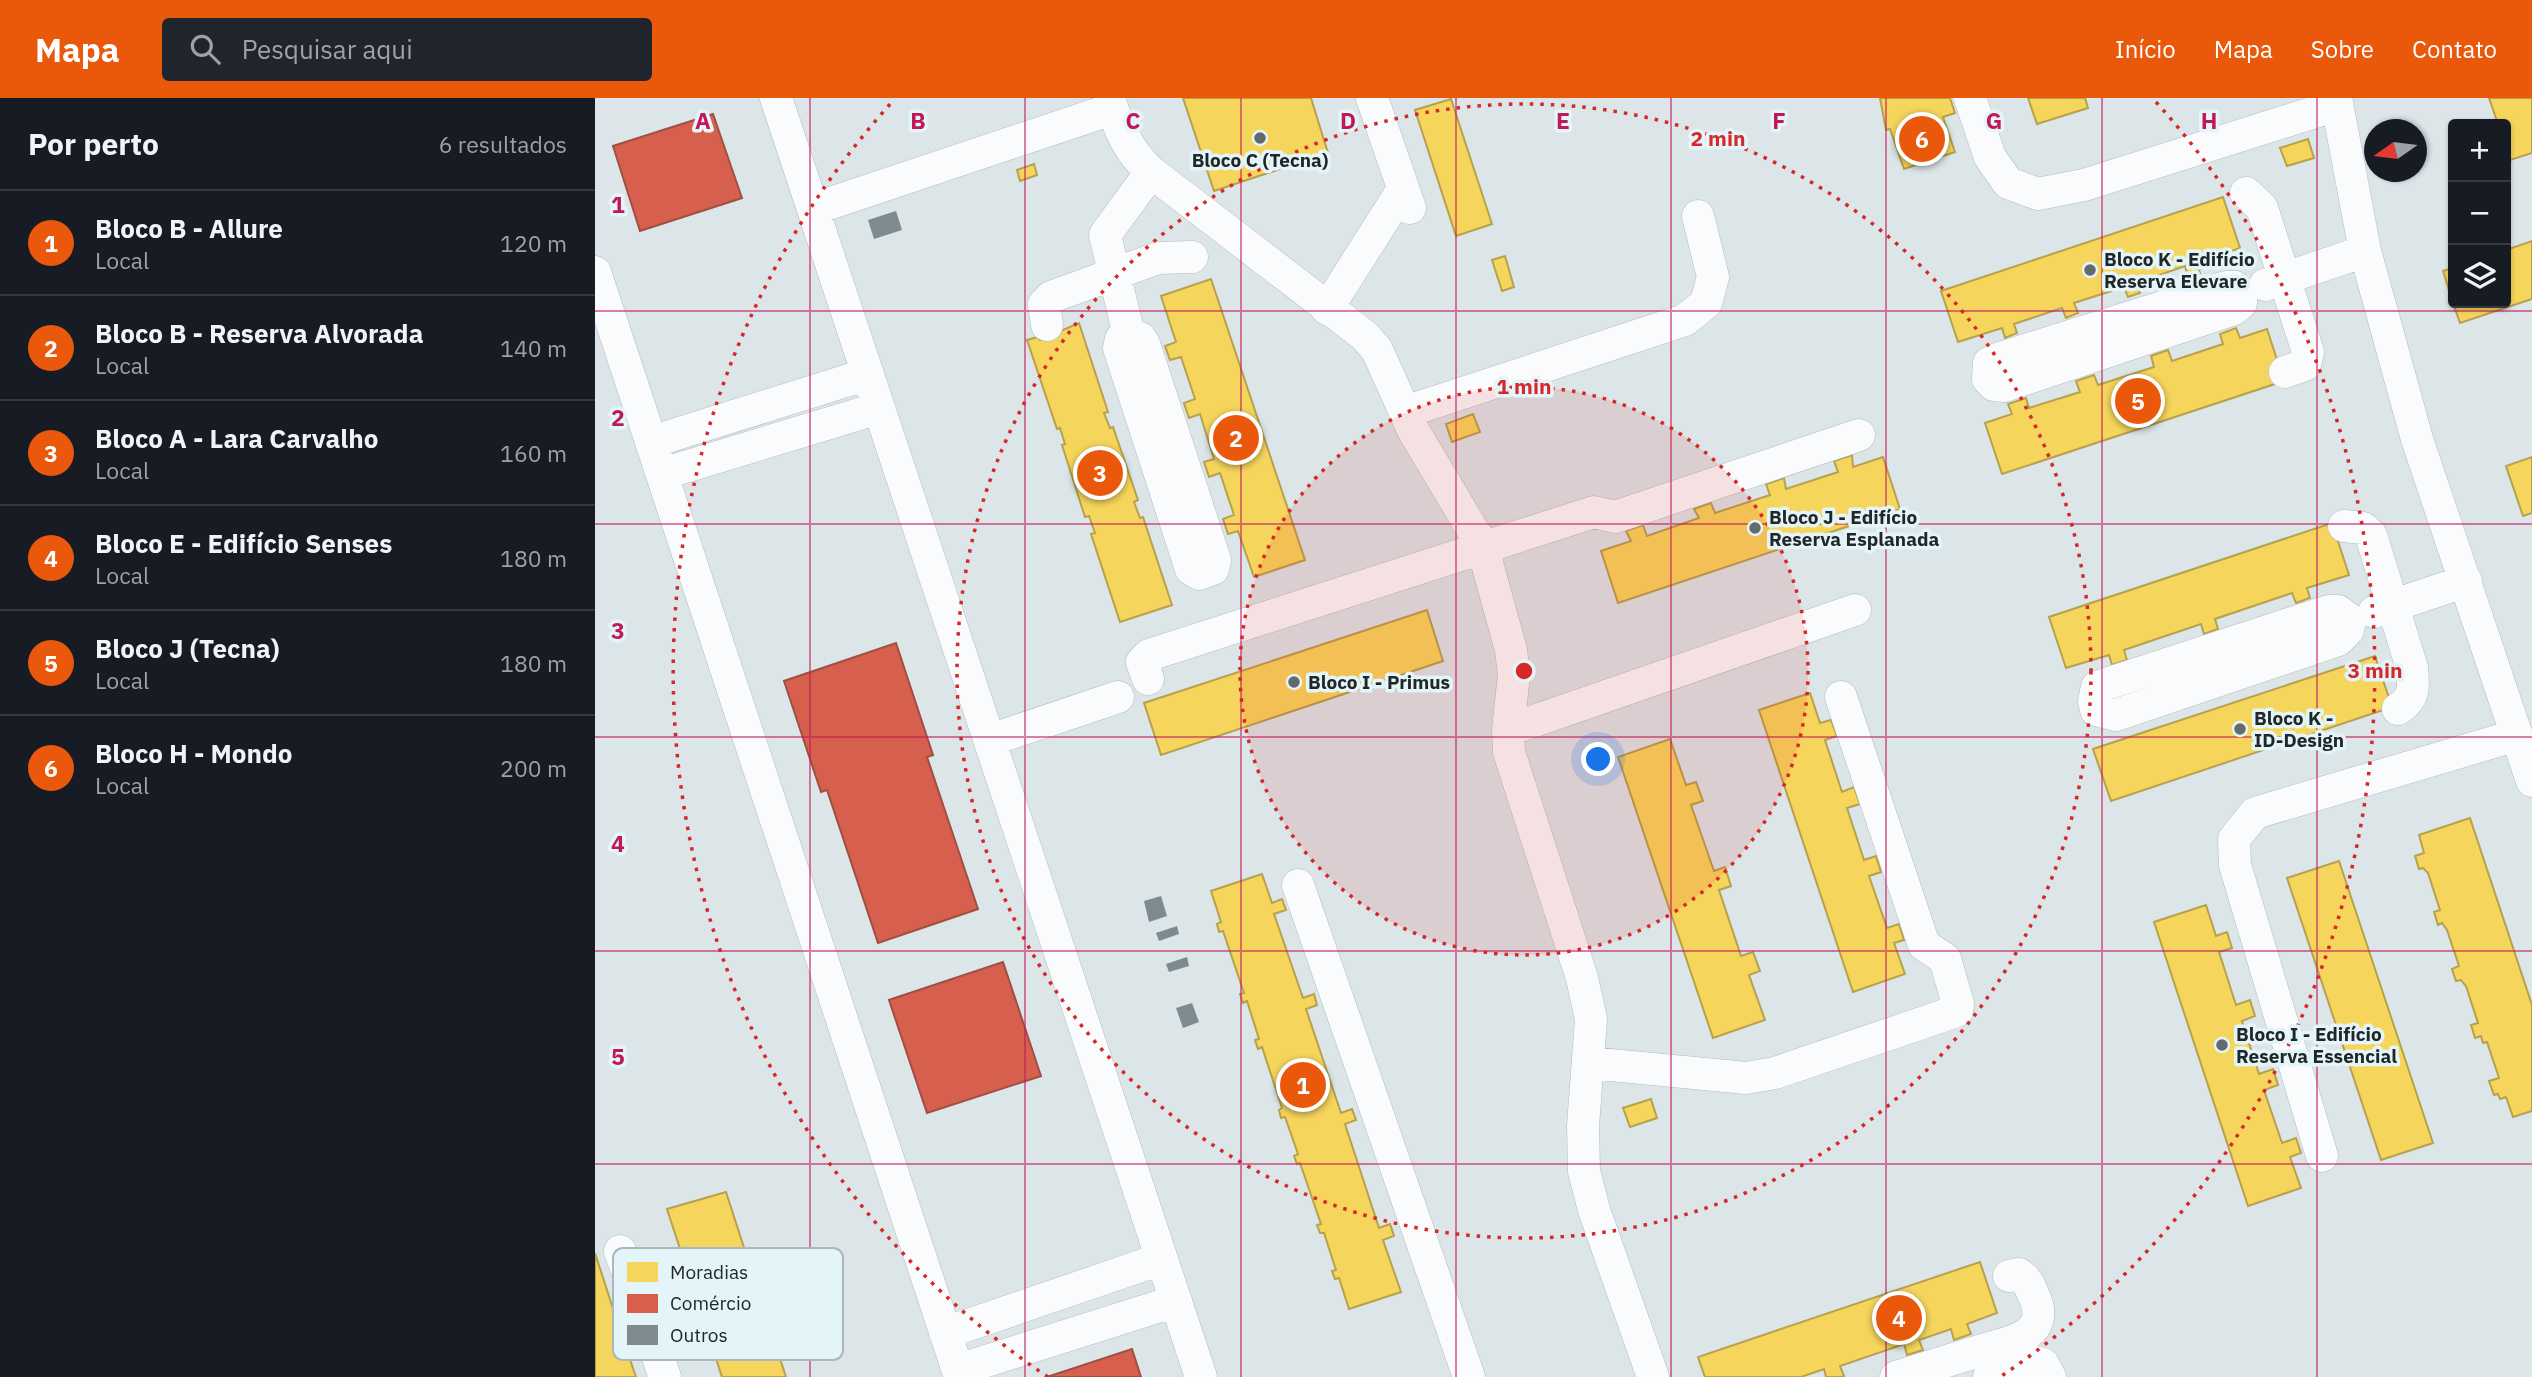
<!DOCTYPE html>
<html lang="pt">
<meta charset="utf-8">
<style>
:root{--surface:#171b24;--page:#20242c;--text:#f1f3f6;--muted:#9ea1a6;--line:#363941;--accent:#ea580c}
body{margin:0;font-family:"IBM Plex Sans",sans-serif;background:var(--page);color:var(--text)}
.controls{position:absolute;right:21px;top:21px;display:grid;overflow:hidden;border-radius:7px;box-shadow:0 2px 5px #0004}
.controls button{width:63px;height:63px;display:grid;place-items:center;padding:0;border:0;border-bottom:2px solid var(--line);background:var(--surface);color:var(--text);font:35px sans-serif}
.compass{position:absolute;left:1769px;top:21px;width:63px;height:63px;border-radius:50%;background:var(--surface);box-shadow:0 2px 5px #0004;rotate:256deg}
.you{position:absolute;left:1004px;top:662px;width:24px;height:24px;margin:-18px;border:5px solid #fff;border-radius:50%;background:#1a73e8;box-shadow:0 0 0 10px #1a73e833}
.badge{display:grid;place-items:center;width:46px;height:46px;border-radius:50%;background:var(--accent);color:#fff;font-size:23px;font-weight:700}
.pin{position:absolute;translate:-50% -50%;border:4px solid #fff;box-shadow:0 2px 7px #0006}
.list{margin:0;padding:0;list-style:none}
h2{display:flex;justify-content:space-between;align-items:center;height:91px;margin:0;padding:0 28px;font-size:30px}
h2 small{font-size:23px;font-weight:400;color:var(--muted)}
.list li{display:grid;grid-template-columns:46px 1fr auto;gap:21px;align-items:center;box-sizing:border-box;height:105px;padding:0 28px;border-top:2px solid var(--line)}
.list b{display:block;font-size:26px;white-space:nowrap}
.list p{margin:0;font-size:23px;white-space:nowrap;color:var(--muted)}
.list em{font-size:23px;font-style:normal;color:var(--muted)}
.icon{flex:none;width:38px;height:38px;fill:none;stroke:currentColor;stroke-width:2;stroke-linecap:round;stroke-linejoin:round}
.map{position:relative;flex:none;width:1937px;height:1279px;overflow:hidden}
header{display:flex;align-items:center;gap:42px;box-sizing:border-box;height:98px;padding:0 35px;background:var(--accent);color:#fff}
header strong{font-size:33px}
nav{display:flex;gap:38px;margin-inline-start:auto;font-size:24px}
.search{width:490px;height:63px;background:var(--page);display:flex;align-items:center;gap:18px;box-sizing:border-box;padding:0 24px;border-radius:7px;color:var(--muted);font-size:26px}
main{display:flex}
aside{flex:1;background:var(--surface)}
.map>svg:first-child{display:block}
.homes{fill:#f6d55c;stroke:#b6a14d;stroke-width:2}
.shops{fill:#d6604d;stroke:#a04f42;stroke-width:2}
.building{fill:#7d8a8e}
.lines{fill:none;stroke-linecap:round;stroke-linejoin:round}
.minor-casing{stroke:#b4bcbe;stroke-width:33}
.minor{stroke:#fafbfc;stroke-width:32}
.grid{fill:none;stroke:#c2185b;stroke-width:2;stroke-opacity:0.55}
.ring{fill:none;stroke:#d62828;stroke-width:3.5;stroke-dasharray:3.5 7}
.poi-dot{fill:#626a6c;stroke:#e4f5fa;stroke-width:2.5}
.labels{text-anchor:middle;stroke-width:7;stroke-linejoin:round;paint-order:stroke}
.poi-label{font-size:19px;font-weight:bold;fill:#212729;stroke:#e4f5fa;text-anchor:start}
.key{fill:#e4f5fa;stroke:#aab7bb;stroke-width:2}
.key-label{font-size:19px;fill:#212729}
.grid-label{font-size:23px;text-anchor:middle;font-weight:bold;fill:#c2185b;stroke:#e4f5fa;stroke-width:7;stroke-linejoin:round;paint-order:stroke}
.centre{fill:#d62828;stroke:#e4f5fa;stroke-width:3.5}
.ring-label{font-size:21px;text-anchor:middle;font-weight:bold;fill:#d62828;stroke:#e4f5fa;stroke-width:7;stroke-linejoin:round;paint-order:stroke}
</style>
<header>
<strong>Mapa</strong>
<div class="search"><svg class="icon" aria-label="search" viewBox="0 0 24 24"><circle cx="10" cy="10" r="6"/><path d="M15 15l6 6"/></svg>Pesquisar aqui</div>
<nav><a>Início</a><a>Mapa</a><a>Sobre</a><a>Contato</a></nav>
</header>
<main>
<aside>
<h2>Por perto<small>6 resultados</small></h2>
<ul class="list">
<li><span class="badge">1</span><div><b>Bloco B - Allure</b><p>Local</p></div><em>120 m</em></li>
<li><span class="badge">2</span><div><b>Bloco B - Reserva Alvorada</b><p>Local</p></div><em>140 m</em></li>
<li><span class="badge">3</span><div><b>Bloco A - Lara Carvalho</b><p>Local</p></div><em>160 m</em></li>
<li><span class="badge">4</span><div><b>Bloco E - Edifício Senses</b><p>Local</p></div><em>180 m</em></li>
<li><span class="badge">5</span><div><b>Bloco J (Tecna)</b><p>Local</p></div><em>180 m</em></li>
<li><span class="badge">6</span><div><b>Bloco H - Mondo</b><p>Local</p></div><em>200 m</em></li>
</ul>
</aside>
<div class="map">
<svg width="1937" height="1279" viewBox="0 0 1937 1279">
<rect width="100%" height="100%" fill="#dce5e8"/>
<!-- homes -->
<path class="homes" d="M 588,0 L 716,0 L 733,55 L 619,93 Z
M 1285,0 L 1355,0 L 1360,15 L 1348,19 L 1360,54 L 1309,71 L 1295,31 L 1291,32 Z
M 1433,0 L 1490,0 L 1493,10 L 1442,26 Z
M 1894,0 L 1937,0 L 1937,55 L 1915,62 L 1911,51 L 1911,26 L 1903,26 Z
M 856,1 L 897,126 L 861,138 L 820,12 Z
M 1713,41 L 1719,60 L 1692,68 L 1685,50 Z
M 439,66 L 442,77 L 425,83 L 422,72 Z
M 1628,99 L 1645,150 L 1602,165 L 1605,175 L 1593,179 L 1590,168 L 1541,185 L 1545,195 L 1533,199 L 1529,189 L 1479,205 L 1483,215 L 1471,220 L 1467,210 L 1419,226 L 1422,235 L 1410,240 L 1407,230 L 1363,244 L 1346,193 Z
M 1937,143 L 1937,201 L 1865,225 L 1858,205 L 1911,205 L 1911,152 Z
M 910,158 L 919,189 L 907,193 L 897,162 Z
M 1858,170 L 1858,205 L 1848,173 Z
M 616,181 L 710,462 L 659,479 L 643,433 L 633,436 L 628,421 L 639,417 L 625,375 L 614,379 L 609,364 L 619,361 L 605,316 L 594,320 L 589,305 L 600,301 L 586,259 L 575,262 L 570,248 L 581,244 L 566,198 Z
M 484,225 L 513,314 L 509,315 L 515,330 L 518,329 L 543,402 L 539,404 L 545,420 L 548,419 L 577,507 L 525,524 L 496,436 L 500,435 L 494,418 L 490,419 L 467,347 L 470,346 L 465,330 L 462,331 L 432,242 L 443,239 L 445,242 Z
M 1641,230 L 1645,240 L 1672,231 L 1689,283 L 1407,376 L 1390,325 L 1417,316 L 1413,306 L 1431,300 L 1434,310 L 1485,294 L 1481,283 L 1499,277 L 1503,287 L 1559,269 L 1556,258 L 1573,252 L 1577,263 L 1628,246 L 1625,236 Z
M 878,316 L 885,334 L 857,344 L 851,326 Z
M 1257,357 L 1258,369 L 1288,359 L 1305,411 L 1023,505 L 1006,453 L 1036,443 L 1031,433 L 1048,427 L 1052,438 L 1104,420 L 1099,411 L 1116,405 L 1120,415 L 1175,397 L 1171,386 L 1189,380 L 1191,391 L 1243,374 L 1239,363 Z
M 1937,359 L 1937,415 L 1928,418 L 1911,368 Z
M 1737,425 L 1754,477 L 1712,490 L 1715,500 L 1701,505 L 1697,495 L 1620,521 L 1623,531 L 1609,536 L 1606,526 L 1529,552 L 1532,562 L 1517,567 L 1514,557 L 1471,570 L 1454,519 Z
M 832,512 L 848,563 L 566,657 L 549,605 Z
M 1780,558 L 1797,609 L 1516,703 L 1498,651 Z
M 1215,595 L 1225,625 L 1236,622 L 1242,638 L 1230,642 L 1247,694 L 1259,689 L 1265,706 L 1252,710 L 1269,762 L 1281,758 L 1286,774 L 1274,778 L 1292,830 L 1304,826 L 1309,842 L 1299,845 L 1310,876 L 1258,894 L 1164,612 Z
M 1075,641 L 1091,687 L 1101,684 L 1108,703 L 1096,707 L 1119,773 L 1130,769 L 1136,788 L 1124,792 L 1146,858 L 1158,854 L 1165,873 L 1154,877 L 1170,922 L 1118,940 L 1023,659 Z
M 1875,720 L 1937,907 L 1937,1013 L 1918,1019 L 1911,999 L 1905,1001 L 1903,996 L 1899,997 L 1894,983 L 1904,980 L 1892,944 L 1888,945 L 1886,938 L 1880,940 L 1876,927 L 1883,925 L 1871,888 L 1866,882 L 1861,883 L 1857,871 L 1864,868 L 1852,832 L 1847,825 L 1843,827 L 1839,814 L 1845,812 L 1833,775 L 1828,770 L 1824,771 L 1820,758 L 1829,755 L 1824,737 Z
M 1744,763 L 1838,1045 L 1786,1062 L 1692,780 Z
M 667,776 L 677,805 L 687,801 L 691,812 L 679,816 L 708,900 L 719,896 L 722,907 L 711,911 L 746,1015 L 757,1011 L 761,1022 L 750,1026 L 784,1130 L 795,1126 L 799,1138 L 788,1142 L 806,1194 L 754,1211 L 744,1180 L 740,1181 L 737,1173 L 741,1172 L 729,1135 L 725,1135 L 722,1127 L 726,1126 L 705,1065 L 702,1066 L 699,1058 L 703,1056 L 690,1019 L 686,1020 L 684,1012 L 687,1010 L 667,949 L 663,951 L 660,942 L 664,941 L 652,903 L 648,905 L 645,896 L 649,895 L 628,833 L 624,834 L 622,826 L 626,824 L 616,793 Z
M 1611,807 L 1621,838 L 1632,834 L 1637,850 L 1624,854 L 1641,907 L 1655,902 L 1660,918 L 1647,923 L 1664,976 L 1678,971 L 1683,987 L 1669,992 L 1687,1045 L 1701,1040 L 1706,1055 L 1695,1059 L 1706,1090 L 1653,1108 L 1559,824 Z
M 1056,1001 L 1062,1020 L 1035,1029 L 1028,1010 Z
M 131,1094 L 191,1279 L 127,1279 L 72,1111 Z
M 0,1155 L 22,1223 L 41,1279 L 0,1279 Z
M 1385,1164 L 1402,1215 L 1372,1226 L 1376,1236 L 1359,1242 L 1356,1231 L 1324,1242 L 1328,1252 L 1312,1257 L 1309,1246 L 1245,1268 L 1249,1278 L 1246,1279 L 1231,1279 L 1229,1271 L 1206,1279 L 1110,1279 L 1103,1259 Z"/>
<!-- shops -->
<path class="shops" d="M 118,16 L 147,100 L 45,133 L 18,48 Z
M 301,545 L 338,657 L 332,659 L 383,811 L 283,845 L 232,692 L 226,694 L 189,583 Z
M 408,864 L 446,978 L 332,1015 L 294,902 Z
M 537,1251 L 546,1279 L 452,1279 Z"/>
<!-- building -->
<path class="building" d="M 301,113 L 307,132 L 279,141 L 273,122 Z
M 566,798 L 572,818 L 554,824 L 549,803 Z
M 582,828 L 584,836 L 564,843 L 561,835 Z
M 592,859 L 594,868 L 574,874 L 571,866 Z
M 597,905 L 604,924 L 588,930 L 581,910 Z"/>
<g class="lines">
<defs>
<path id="minor" d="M 181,0 L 606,1279
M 514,0 C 523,29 533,53 556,74 L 770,238 L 782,252 L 818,332 L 880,436 L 891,448 L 892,465 L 916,552 L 919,576 L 913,632 L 914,654 L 987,880 L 996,921 L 988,1028 L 989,1073 L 999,1112 L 1058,1279
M 777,0 L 815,110
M 1375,0 L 1395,59 L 1413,85 L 1443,96 L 1489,87 L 1742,7
M 1741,0 L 1770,153 L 1822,341 L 1937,683
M 1651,95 L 1667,110 L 1713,254 L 1710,267 L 1690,274
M 218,111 L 517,11
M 0,174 L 365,1279
M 1670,187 L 1770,153
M 1631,189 L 1640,189 L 1646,195 L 1646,205 L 1639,211 L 1409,288 L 1399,287 L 1393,281 L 1394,265 L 1402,261 Z
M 732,211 L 808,91
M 452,227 L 449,206 L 456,199 L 563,160 L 597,159
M 534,237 L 545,240 L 549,246 L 620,462 L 618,471 L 604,476 L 596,471 L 524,250 L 526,241 Z
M 534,237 L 510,137 L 556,74
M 810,314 L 1090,222 L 1111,205 L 1118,179 L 1103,118
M 56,344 L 273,276
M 67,376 L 284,310
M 1749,428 L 1768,430 L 1776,437 L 1817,570 C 1819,589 1820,600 1803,611
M 1734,513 L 1743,513 L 1755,522 L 1753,532 L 1743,542 L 1521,617 L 1501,612 L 1499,603 L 1502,589 Z
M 1779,514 L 1871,483
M 553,581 L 547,564 L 554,557 L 999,414 L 1020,419 L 1264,337
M 913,632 L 1260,512
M 395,642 L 523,599
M 703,787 L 874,1279
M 995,965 L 1151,980 L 1180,975 L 1362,913 L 1363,906 L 1350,861 L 1329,847 L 1246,599
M 1727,1058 L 1640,767 L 1639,741 L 1660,715 L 1922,637
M 25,1153 L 70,1279
M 350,1235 L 566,1161
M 1384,1253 C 1411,1244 1454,1240 1441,1203 C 1436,1191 1434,1183 1424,1176 L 1414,1178
M 363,1272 L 581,1203
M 1301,1279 L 1384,1253 L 1391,1255 L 1398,1264 L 1394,1279
M 1395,1279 L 1441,1264 L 1448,1266 L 1455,1279"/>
</defs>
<!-- minor casing -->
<use href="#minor" class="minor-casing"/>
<!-- minor -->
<use href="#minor" class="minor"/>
</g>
<!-- grid -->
<path class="grid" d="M 215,0 L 215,1279M 430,0 L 430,1279M 646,0 L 646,1279M 861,0 L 861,1279M 1076,0 L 1076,1279M 1291,0 L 1291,1279M 1507,0 L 1507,1279M 1722,0 L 1722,1279M 0,213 L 1937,213M 0,426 L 1937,426M 0,639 L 1937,639M 0,853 L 1937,853M 0,1066 L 1937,1066"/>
<!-- distance rings -->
<circle cx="929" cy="573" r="284" fill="#d62828" fill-opacity=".12"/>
<g class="ring">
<circle cx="929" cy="573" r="284"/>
<circle cx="929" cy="573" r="567"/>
<path d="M453 1279A851 851 0 0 1 297 4M1561 4A851 851 0 0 1 1405 1279"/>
</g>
<!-- markers -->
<g class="poi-dot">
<circle cx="665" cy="40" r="7"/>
<circle cx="1495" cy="172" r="7"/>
<circle cx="1160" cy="430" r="7"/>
<circle cx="699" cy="584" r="7"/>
<circle cx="1645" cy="631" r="7"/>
<circle cx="1627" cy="947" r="7"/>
</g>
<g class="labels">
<!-- poi labels -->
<g class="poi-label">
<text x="665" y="69" text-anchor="middle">Bloco C (Tecna)</text>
<text x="1509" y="168">Bloco K - Edifício<tspan x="1509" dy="22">Reserva Elevare</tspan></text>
<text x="1174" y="426">Bloco J - Edifício<tspan x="1174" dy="22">Reserva Esplanada</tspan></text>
<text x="713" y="591">Bloco I - Primus</text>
<text x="1659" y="627">Bloco K -<tspan x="1659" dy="22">ID-Design</tspan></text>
<text x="1641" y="943">Bloco I - Edifício<tspan x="1641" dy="22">Reserva Essencial</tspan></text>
</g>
</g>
<!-- legend -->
<rect x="18" y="1150" width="230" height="112" rx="10" class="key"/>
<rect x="32" y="1164" width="31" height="20" fill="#f6d55c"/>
<rect x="32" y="1196" width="31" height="19" fill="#d6604d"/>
<rect x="32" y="1227" width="31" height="20" fill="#7d8a8e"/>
<g class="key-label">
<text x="75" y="1181">Moradias</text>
<text x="75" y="1212">Comércio</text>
<text x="75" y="1244">Outros</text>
</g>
<g class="grid-label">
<text x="108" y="31">A</text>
<text x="323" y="31">B</text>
<text x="538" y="31">C</text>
<text x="753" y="31">D</text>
<text x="968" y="31">E</text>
<text x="1184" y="31">F</text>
<text x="1399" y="31">G</text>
<text x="1614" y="31">H</text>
<text x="23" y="115">1</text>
<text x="23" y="328">2</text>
<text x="23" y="541">3</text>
<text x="23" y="754">4</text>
<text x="23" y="967">5</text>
</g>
<circle cx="929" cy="573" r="10" class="centre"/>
<g class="ring-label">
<text x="1123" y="48">2 min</text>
<text x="929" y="296">1 min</text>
<text x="1780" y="580">3 min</text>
</g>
</svg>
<div class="controls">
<button>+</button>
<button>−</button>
<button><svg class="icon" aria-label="layers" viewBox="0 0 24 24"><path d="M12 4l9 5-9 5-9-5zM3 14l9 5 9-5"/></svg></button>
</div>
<svg class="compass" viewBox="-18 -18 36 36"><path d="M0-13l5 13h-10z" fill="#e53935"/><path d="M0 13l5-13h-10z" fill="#9ea1a6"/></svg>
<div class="you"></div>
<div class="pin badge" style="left:708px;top:987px">1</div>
<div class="pin badge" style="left:641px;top:340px">2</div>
<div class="pin badge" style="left:505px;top:375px">3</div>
<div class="pin badge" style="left:1304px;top:1220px">4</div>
<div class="pin badge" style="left:1543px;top:303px">5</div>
<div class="pin badge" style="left:1327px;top:41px">6</div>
</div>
</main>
